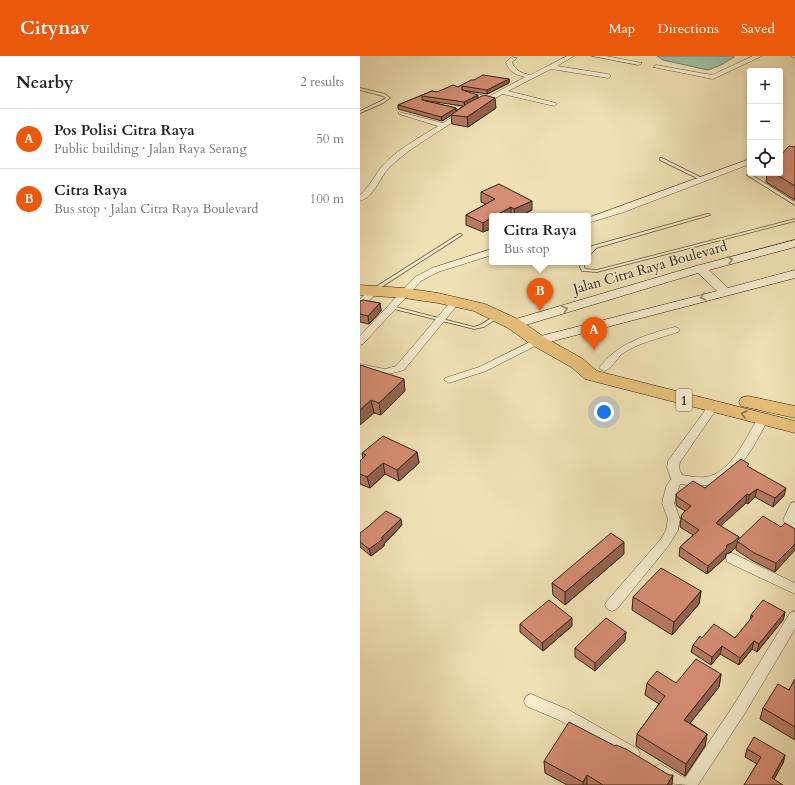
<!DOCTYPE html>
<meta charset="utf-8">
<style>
:root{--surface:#fff;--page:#f2f2f2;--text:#202124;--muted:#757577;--line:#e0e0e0;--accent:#ea580c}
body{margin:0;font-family:Cardo,serif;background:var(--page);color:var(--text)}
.controls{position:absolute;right:12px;top:12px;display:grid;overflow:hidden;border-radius:4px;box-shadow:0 2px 6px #0003}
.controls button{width:36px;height:36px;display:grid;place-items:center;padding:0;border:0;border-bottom:1px solid var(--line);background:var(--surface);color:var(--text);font:20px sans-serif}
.you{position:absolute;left:244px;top:356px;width:14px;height:14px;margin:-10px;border:3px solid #fff;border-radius:50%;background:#1a73e8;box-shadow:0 0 0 6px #1a73e833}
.badge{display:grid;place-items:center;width:26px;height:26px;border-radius:50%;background:var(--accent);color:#fff;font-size:13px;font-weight:700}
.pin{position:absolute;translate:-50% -33px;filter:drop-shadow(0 1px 2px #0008)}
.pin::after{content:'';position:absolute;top:21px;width:14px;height:12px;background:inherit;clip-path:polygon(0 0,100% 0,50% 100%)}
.popup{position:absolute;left:129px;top:157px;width:102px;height:52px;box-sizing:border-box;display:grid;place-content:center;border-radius:4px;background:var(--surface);filter:drop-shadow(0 1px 3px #0005);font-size:13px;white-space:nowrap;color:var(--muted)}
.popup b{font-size:15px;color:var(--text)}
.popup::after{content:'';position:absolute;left:50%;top:100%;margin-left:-8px;border:8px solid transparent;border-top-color:var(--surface)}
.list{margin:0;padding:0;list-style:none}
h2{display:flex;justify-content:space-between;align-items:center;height:52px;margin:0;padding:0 16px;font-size:17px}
h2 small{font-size:13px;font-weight:400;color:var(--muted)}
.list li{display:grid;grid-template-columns:26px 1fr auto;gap:12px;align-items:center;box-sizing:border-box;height:60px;padding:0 16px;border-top:1px solid var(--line)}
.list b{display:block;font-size:15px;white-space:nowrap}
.list p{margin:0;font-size:13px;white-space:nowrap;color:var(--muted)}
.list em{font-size:13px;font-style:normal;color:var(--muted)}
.icon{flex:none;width:22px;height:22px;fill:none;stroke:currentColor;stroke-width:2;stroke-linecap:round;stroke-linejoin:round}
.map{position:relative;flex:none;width:435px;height:729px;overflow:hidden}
header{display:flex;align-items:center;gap:24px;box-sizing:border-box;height:56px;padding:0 20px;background:var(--accent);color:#fff}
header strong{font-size:19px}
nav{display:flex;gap:22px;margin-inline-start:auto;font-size:14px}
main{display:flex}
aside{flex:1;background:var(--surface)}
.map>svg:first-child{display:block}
.water{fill:#9bbea7;stroke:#71806c}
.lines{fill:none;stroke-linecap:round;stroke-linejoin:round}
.lane-casing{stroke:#62533c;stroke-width:1.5}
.street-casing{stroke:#62533c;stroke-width:1}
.secondary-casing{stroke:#332414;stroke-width:1}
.highway-casing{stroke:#332414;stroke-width:1}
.lane{fill:#f5ecce;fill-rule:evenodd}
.street{fill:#f5ecce;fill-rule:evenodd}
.secondary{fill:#f5ecce;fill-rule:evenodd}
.highway{fill:#e8c07a;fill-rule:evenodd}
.wall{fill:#b77963;stroke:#332414;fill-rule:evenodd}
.shaded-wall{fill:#956350;stroke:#332414}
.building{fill:#d58d73;stroke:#332414}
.oneway{stroke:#948871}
.oneway2{stroke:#8e7247}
.labels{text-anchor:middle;stroke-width:3;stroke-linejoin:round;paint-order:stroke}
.shield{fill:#f5ecce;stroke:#6d604c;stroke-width:1}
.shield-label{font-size:13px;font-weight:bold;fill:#332414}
.street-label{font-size:14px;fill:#332414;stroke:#f5ecce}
</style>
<header>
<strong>Citynav</strong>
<nav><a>Map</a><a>Directions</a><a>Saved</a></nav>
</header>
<main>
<aside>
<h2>Nearby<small>2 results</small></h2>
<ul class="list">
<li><span class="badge">A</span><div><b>Pos Polisi Citra Raya</b><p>Public building · Jalan Raya Serang</p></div><em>50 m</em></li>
<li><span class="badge">B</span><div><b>Citra Raya</b><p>Bus stop · Jalan Citra Raya Boulevard</p></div><em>100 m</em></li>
</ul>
</aside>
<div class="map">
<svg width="435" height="729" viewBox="0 0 435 729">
<rect width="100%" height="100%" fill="#f0e1b4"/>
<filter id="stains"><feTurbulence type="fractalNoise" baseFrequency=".005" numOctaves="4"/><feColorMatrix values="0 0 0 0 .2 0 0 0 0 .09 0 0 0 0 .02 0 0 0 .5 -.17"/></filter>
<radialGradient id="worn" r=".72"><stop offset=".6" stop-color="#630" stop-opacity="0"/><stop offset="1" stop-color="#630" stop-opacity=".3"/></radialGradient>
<!-- water -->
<path class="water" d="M 297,0 L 374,0 L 374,1 L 361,9 L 348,14 L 303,4 Z"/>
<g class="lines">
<defs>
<path id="lane" d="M 0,32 L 25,38 L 30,42 L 23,47 L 0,57 L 0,55 L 21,45 L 26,42 L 23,40 L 0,34 Z
M 300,102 L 302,102 L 346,124 L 343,125 L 300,104 Z
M 393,117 L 401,117 L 392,119 L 435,146 L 435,149 L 387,119 Z
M 347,158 L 349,158 L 350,159 L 236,192 L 230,199 L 228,199 L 228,195 L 232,190 Z
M 435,163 L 435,165 L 237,216 L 222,215 L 220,211 L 221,206 L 225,206 L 224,211 L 225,213 L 237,214 Z
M 99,178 L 101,178 L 102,179 L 15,235 L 13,235 L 11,234 Z
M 30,250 L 32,250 L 114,271 L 120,269 L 135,260 L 137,260 L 139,261 L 124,271 L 114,273 L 30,252 Z"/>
<path id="street" d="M 207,0 L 214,0 L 197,10 L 248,18 L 251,20 L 248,22 L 191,13 L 148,35 L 196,47 L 197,48 L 194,50 L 143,38 L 119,50 L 116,48 L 123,43 L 102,36 L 105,34 L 128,41 L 165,21 C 156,19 149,16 146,6 L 152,1 L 157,2 L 152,6 C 155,15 162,17 170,19 Z
M 232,0 L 246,0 L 282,7 L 279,9 Z
M 393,0 L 402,0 L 353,23 L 293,11 L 296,9 L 352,19 Z
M 431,0 L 435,0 L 435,2 L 432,1 Z
M 66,44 L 86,47 L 109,54 C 85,74 53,88 30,111 C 19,121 15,141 0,145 L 0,139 C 10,130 15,119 23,109 C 35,95 62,80 78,70 L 39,58 L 39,56 L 83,67 L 101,55 L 64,47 L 64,45 Z
M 390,103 L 390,108 L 264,156 L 228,167 L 228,162 Z
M 132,193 L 132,199 L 78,216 L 61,225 L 3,288 L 0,289 L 0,280 L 55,221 L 72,212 Z
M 13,232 L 18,235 L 3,251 L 0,252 L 0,243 L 10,233 Z
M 96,242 L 101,245 L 99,247 L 44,314 L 25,319 L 0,314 L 0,308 L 25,313 L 36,310 L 93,243 Z
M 315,271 L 318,272 L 320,274 L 318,276 C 301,282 277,287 262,298 C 256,303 252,313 244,315 L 239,312 C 256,288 287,278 315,271 Z
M 178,282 L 183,285 L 181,287 L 126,315 L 89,327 L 84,324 L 85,322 L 119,311 Z
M 353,348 L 357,349 L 358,351 L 320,406 L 319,412 L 322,419 C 330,420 341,423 350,420 C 373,413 387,380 399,360 L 407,360 L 408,363 C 396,387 378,424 348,429 C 339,430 329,429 320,428 L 314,447 L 320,463 L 318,474 L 309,489 L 257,553 L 252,555 L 247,553 L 245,549 L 247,545 L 301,483 L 306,474 L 308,463 L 302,447 L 306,431 L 311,423 L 307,412 L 308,405 L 349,349 Z
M 435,446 L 435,478 L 431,476 L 423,464 L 431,447 Z
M 372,497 L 435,527 L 435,538 L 367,506 L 366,502 L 367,498 Z
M 435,555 L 435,573 L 385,657 L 338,729 C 323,729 300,729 292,716 L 294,711 L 300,708 L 325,722 L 375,647 L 430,557 Z
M 171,638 L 209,654 L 278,693 L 280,698 L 278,703 L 272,705 L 266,703 L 199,664 L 166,650 L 164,645 L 166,640 Z"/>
<path id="secondary" d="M 435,184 L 435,191 L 349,214 L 368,232 L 435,214 L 435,222 L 178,289 L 173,288 L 171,285 L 173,282 L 357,235 L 338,217 L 159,271 L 149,271 L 147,268 L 149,265 L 336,210 Z"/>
<path id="highway" d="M 0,229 L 44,232 L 78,237 L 125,248 L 160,264 L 184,281 L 223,303 L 237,315 L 435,365 L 435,377 L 225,323 L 211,311 L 172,289 L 148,272 L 114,255 L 78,247 L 44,242 L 0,239 Z
M 388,340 L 435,350 L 435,362 L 381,350 L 379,346 L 381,342 Z"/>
</defs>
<!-- lane casing -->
<use href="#lane" class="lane-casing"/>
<!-- street casing -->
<use href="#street" class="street-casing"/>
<!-- secondary casing -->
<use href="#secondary" class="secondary-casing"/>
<!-- highway casing -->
<use href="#highway" class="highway-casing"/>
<!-- lane -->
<use href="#lane" class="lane"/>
<!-- street -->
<use href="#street" class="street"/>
<!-- secondary -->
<use href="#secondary" class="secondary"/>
<!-- highway -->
<use href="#highway" class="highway"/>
</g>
<!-- wall -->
<path class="wall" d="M 149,23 L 149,27 L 127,38 L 102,34 L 136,52 L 108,71 L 92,68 L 91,59 L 82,65 L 38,53 L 38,49 L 72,35 L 77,36 L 98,31 L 114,24 ZM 62,44 L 103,50 L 96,55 L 96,52 Z
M 435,91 L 435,144 L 406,126 L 407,117 L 420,117 Z
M 121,136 L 172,154 L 160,160 L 132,160 L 132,172 L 123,176 L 106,169 L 106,159 L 126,148 L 121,146 Z
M 0,245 L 20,247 L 21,255 L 9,268 L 0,266 Z
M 0,309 L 45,335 L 21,359 L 14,357 Z
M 57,396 L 59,407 L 39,425 L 25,418 L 10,432 L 0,428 L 0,405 L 3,402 L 2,397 Z
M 389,411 L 424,440 L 413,451 L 395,441 L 388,448 L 386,447 L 360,470 L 379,481 L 378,484 L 421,471 L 435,473 L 415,516 L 393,505 L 376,494 L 376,491 L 371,496 L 366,498 L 365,502 L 347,518 L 319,500 L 320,491 L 333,479 L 320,471 L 321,462 L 325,455 L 317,450 L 316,447 L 316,438 L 345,432 Z
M 42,469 L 24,488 L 24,490 L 11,500 L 0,491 L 0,477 Z
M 264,498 L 205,549 L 193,539 L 192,527 Z
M 341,535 L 339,548 L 312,579 L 272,554 L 273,541 Z
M 425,556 L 423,564 L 397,596 L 392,593 L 379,609 L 360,598 L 351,609 L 331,596 L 333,589 L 375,582 L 390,564 L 391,559 Z
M 160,568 L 212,570 L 183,595 L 160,576 Z
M 265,585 L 235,615 L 215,601 L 215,592 Z
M 361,618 L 359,631 L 330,667 L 347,678 L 345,690 L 325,720 L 276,690 L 277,678 L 299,648 L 285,639 L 287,627 L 316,627 Z
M 435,623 L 435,684 L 400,663 L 403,652 L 429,634 Z
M 387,693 L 425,699 L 423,707 L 414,723 L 384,729 L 397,708 L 385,701 Z
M 184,705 L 312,729 L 207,729 L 185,717 Z"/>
<!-- shaded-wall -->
<path class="shaded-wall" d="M 149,23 L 149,27 L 127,38 L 127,34 Z
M 118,39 L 118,43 L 105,50 L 104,46 Z
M 135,42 L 136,52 L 108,71 L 107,61 Z
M 96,52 L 96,56 L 82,65 L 81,61 Z
M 172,145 L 172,154 L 160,160 L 155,160 L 154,153 Z
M 151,151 L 151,160 L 135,160 Z
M 132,161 L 132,172 L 123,176 L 123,167 Z
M 20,247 L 21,255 L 9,268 L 8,260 Z
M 44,323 L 45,335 L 21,359 L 19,347 Z
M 11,344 L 14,357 L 0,369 L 0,354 Z
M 57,396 L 59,407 L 39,425 L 37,414 Z
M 23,407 L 25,418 L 10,432 L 7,421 Z
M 426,432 L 424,440 L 413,451 L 415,442 Z
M 397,433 L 395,441 L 388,448 L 389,439 Z
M 387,438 L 386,447 L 354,476 L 356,467 Z
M 41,463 L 42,469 L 24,488 L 24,490 L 11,500 L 9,493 Z
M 379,481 L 376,491 L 371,496 L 366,498 L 365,502 L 347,518 L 348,510 L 367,489 Z
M 264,486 L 264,498 L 205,549 L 205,536 Z
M 435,488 L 435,494 L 415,516 L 416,507 Z
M 341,535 L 339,548 L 312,579 L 314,566 Z
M 425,556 L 423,564 L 397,596 L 399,588 Z
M 212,562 L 212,570 L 183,595 L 182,587 Z
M 266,576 L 265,585 L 235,615 L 235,607 Z
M 394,585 L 392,593 L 379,609 L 380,602 Z
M 362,590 L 360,598 L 351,609 L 352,601 Z
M 361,618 L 359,631 L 323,676 L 324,664 Z
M 347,678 L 345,690 L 325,720 L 326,708 Z
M 425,699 L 423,707 L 411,729 L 412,722 Z
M 227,719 L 227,729 L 223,729 L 223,726 Z
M 313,719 L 312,729 L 307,729 Z"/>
<!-- building -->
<path class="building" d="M 123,19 L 149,23 L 127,34 L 102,30 L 102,34 L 118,39 L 104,46 L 62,40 L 62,44 L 96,52 L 81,61 L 38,49 L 72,35 L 77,36 L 93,29 L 98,31 L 111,24 L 114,24 Z
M 124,39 L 135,42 L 107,61 L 91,59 L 108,47 Z
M 429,90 L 435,91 L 435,130 L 414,117 L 420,117 L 420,100 Z
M 139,128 L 172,145 L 154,153 L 151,151 L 135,160 L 132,160 L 132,161 L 123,167 L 106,159 L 135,143 L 121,136 Z
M 3,244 L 20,247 L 8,260 L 0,258 L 0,245 Z
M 0,309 L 44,323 L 19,347 L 11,344 L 0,354 Z
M 23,380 L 57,396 L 37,414 L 23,407 L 7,421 L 0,418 L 0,405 L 6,399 L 2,397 Z
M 381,403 L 389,408 L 387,410 L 426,432 L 415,442 L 397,433 L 389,439 L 387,438 L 356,467 L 379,481 L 372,487 L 367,489 L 366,493 L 348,510 L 320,491 L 339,474 L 321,462 L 322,458 L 331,450 L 317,441 L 316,438 L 333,425 L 345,432 Z
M 26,455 L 41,463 L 21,482 L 23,483 L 9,493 L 0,486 L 0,477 L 9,470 Z
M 403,460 L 421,471 L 425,467 L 435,473 L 435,488 L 416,507 L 394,497 L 377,485 Z
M 251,477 L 264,486 L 205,536 L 192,527 Z
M 301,512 L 341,535 L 314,566 L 273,541 Z
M 189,544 L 212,562 L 182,587 L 160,568 Z
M 403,544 L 425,556 L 399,588 L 394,585 L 380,602 L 362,590 L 352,601 L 333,589 L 340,580 L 342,582 L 354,568 L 375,582 L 393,560 L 391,559 Z
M 246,562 L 266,576 L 235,607 L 215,592 Z
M 336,603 L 361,618 L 324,664 L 347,678 L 326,708 L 277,678 L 305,640 L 287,627 L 297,615 L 316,627 Z
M 435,623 L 435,671 L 403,652 L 418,628 L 429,634 Z
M 209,666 L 255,690 L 256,689 L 266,693 L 309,719 L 313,719 L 307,729 L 243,729 L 227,719 L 223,726 L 184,705 Z
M 394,681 L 425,699 L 412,722 L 423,729 L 384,729 L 401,701 L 387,693 Z"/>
<!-- one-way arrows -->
<defs><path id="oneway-chevron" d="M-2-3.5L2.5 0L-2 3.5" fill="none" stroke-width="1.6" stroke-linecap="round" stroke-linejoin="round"/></defs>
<g class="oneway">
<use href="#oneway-chevron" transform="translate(370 204) rotate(-15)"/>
<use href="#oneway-chevron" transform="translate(343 241) rotate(165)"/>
<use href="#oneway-chevron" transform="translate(205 253) rotate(-17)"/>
</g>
<use class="oneway2" href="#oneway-chevron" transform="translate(384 358) rotate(-166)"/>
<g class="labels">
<!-- shield labels -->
<rect class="shield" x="316" y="333" width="16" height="22" rx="3"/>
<g class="shield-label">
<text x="324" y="349">1</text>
</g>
<!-- street labels -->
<g class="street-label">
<text transform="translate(290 211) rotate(-16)" y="5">Jalan Citra Raya Boulevard</text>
</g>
</g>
<rect width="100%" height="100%" filter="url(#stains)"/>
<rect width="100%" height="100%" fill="url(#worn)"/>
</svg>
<div class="controls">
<button>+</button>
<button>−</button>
<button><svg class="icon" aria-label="locate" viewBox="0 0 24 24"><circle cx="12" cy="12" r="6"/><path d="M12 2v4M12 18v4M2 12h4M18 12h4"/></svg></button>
</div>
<div class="you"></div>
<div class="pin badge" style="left:234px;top:294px">A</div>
<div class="pin badge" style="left:180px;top:255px">B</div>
<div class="popup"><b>Citra Raya</b>Bus stop</div>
</div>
</main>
